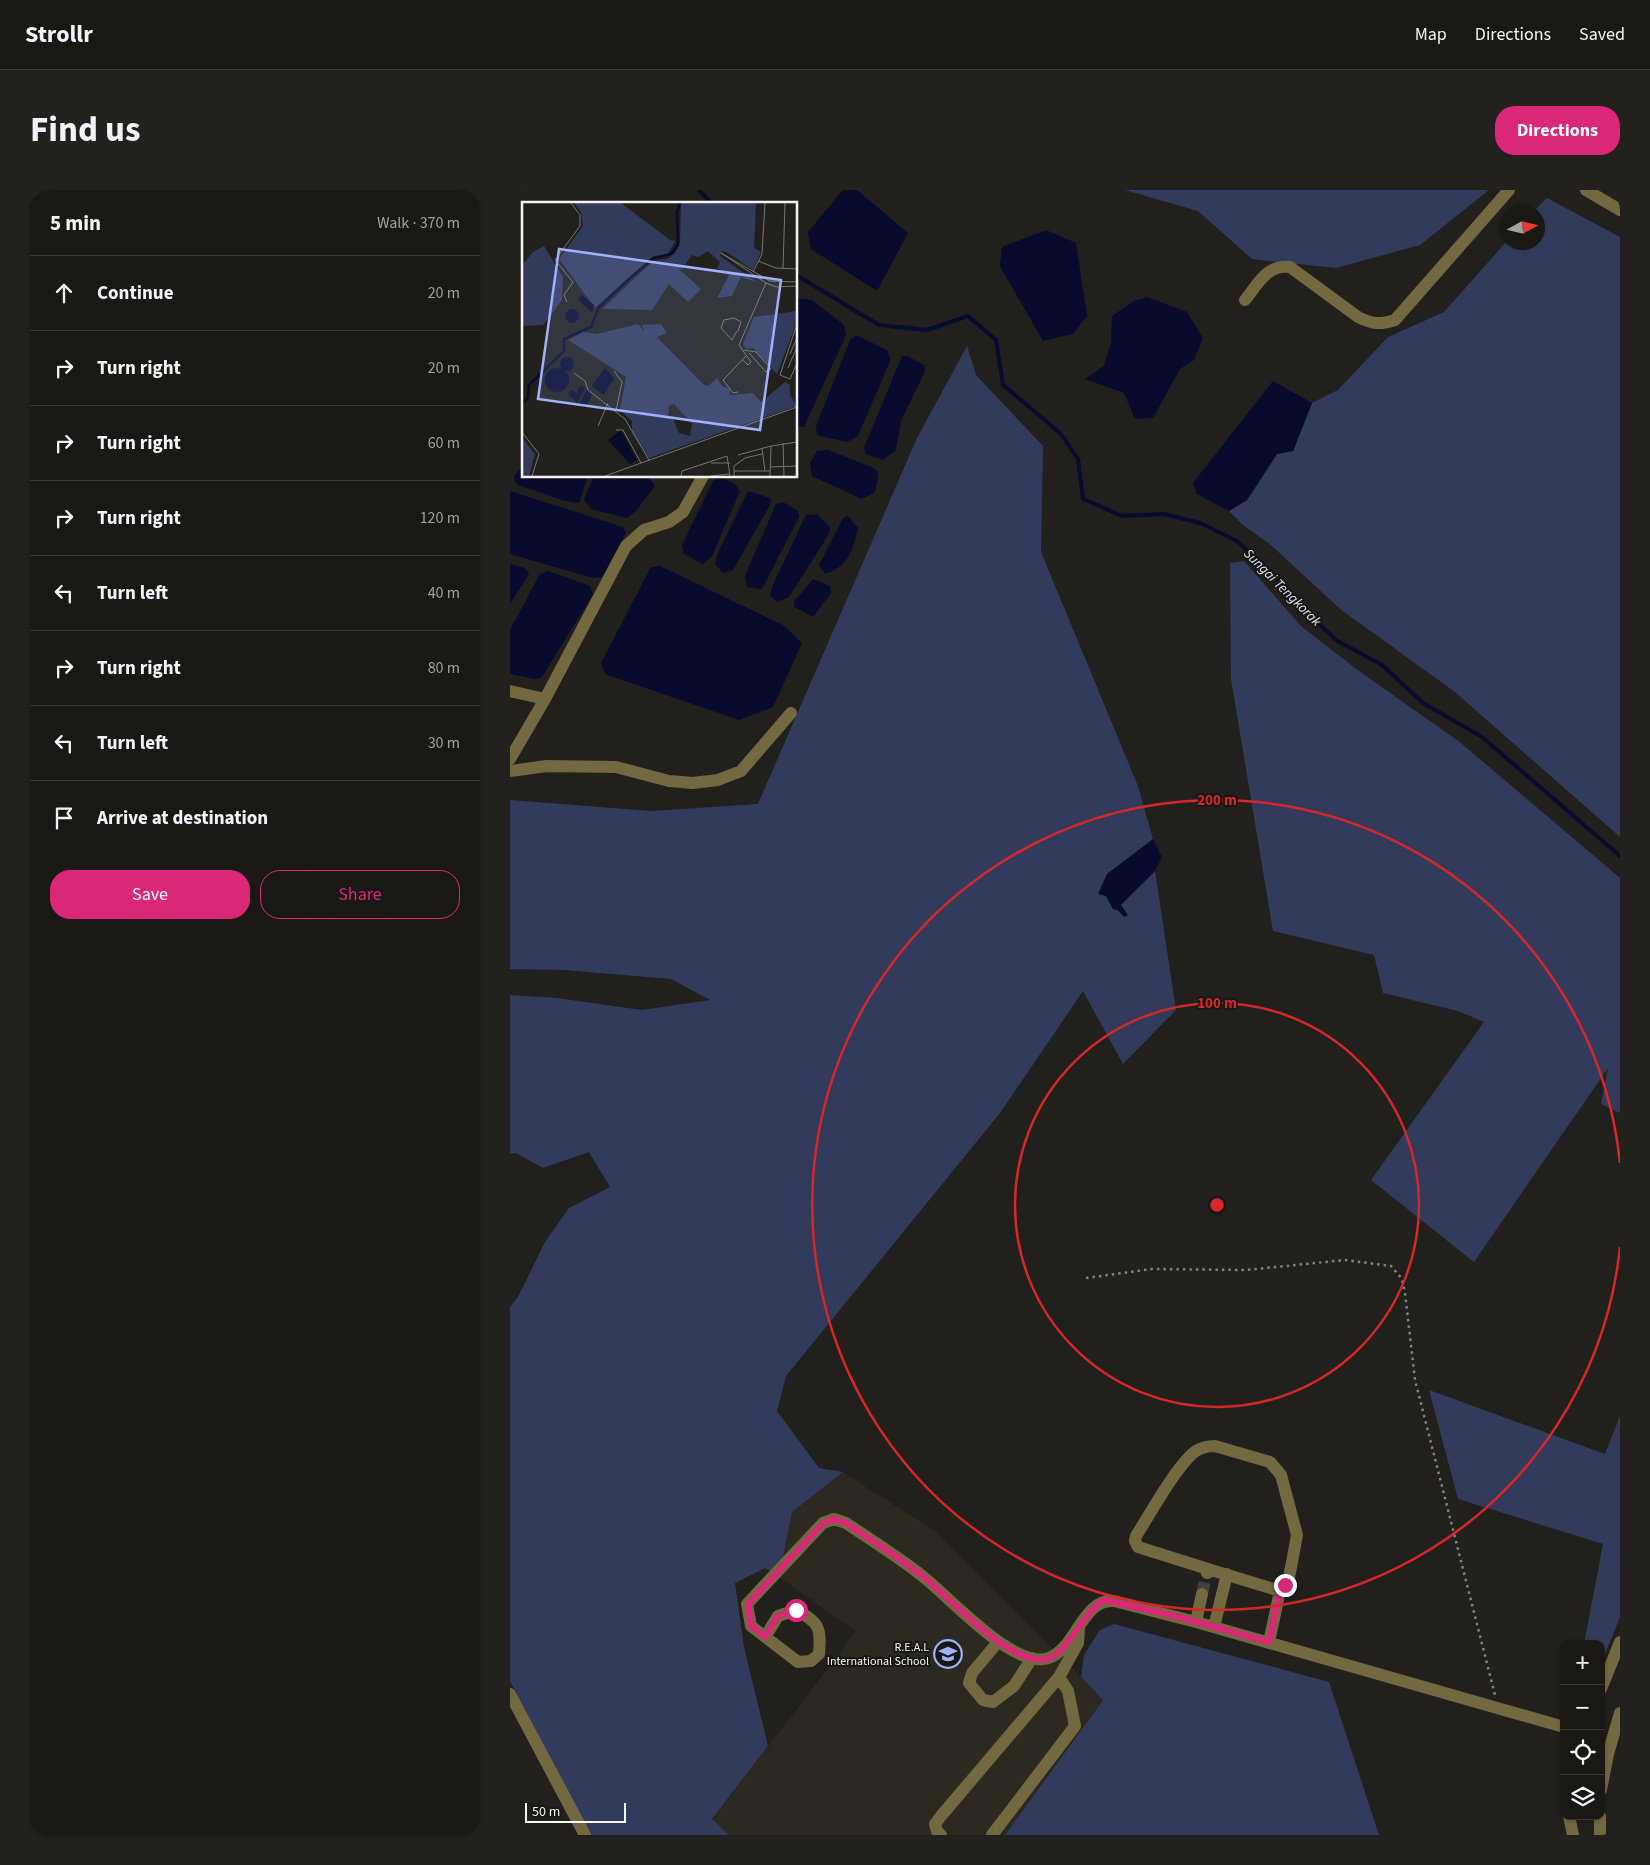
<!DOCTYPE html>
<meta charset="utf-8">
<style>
:root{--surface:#191815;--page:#22211e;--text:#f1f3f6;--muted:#9fa0a0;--line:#373734;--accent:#db2777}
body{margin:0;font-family:"Source Sans 3",sans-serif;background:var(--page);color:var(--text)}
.controls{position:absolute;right:15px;bottom:15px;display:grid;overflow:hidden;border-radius:10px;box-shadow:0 1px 4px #0004}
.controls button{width:45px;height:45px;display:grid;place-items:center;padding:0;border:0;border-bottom:1px solid var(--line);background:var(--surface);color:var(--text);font:25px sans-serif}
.compass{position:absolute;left:990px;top:15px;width:45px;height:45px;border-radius:50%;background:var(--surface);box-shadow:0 1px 4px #0004;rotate:82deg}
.scale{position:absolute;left:15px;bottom:12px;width:101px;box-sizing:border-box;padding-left:5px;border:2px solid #f4f4f1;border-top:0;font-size:14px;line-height:18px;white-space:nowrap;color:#f4f4f1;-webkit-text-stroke:4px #171713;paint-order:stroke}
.stop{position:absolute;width:15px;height:15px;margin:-11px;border:4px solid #db2777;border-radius:50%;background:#fff}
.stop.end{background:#db2777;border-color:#fff;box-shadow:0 1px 5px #0008}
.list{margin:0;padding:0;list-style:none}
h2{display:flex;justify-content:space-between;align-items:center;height:65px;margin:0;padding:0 20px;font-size:21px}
h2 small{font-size:16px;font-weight:400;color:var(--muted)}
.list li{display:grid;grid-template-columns:32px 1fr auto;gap:15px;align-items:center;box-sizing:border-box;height:75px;padding:0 20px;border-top:1px solid var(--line)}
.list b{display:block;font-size:19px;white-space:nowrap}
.list em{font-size:16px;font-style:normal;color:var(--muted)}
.actions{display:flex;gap:10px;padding:15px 20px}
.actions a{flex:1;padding:11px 0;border:1px solid var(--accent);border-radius:20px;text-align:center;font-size:18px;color:var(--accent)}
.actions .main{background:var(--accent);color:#fff}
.icon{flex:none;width:28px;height:28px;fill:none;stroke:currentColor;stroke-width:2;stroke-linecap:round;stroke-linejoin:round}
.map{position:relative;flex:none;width:1110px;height:1645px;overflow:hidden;border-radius:20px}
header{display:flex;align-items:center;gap:30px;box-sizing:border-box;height:70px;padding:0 25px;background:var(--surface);border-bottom:1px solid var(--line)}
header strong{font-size:24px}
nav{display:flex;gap:28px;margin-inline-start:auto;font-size:18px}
.intro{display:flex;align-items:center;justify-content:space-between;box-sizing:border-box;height:120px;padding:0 30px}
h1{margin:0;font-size:35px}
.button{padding:12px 22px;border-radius:20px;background:var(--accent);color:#fff;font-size:18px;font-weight:700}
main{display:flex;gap:30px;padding:0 30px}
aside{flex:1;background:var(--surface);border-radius:20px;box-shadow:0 1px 4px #0004}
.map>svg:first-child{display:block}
.built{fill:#2c2920}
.green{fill:#333b5d}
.water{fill:#080a2e}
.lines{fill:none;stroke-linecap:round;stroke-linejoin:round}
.stream{stroke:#080a2e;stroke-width:4}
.minor-tunnel{stroke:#41403c;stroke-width:12;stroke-dasharray:12 6;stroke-linecap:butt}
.path{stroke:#848380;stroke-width:2.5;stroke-dasharray:2.5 4;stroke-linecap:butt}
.minor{stroke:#736941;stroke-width:12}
.route{stroke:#db2777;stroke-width:6}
.ring{fill:none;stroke:#d62828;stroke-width:2.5}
.labels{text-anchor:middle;stroke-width:4;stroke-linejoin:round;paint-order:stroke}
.poi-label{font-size:12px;fill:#f4f4f1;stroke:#171713;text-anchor:end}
.water-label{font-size:14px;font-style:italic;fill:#e0e4f2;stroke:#171713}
.inset-river{fill:none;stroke:#080a2e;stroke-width:2.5}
.inset-road{fill:none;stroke:#757571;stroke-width:1}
.view{fill:#a1b2fd;fill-opacity:0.15;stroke:#a1b2fd;stroke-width:2.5}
.inset-edge{fill:none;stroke:#f4f4f1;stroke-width:2.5}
.centre{fill:#d62828;stroke:#171713;stroke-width:2.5}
.ring-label{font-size:15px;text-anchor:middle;font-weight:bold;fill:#d62828;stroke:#171713;stroke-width:4;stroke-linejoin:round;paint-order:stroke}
</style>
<header>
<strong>Strollr</strong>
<nav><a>Map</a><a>Directions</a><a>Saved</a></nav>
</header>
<div class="intro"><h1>Find us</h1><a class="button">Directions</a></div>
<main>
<aside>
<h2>5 min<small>Walk · 370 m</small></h2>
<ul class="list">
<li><svg class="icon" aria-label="ahead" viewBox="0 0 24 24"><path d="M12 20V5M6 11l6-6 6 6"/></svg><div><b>Continue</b></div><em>20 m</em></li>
<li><svg class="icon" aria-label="right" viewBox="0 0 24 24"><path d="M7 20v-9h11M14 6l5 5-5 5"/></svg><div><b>Turn right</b></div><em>20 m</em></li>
<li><svg class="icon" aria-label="right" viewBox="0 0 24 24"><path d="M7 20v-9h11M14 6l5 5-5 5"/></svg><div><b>Turn right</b></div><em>60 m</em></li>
<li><svg class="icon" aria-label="right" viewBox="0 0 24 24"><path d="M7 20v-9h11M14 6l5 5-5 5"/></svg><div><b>Turn right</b></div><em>120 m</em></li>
<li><svg class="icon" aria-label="left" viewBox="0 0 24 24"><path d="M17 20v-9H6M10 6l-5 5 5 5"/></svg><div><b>Turn left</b></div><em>40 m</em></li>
<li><svg class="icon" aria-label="right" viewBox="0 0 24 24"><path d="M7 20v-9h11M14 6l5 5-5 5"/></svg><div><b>Turn right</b></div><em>80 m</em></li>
<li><svg class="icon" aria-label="left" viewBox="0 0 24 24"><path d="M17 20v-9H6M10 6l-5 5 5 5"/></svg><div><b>Turn left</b></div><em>30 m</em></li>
<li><svg class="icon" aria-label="arrive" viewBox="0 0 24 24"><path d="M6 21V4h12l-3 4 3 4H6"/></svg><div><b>Arrive at destination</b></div></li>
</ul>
<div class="actions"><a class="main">Save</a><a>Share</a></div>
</aside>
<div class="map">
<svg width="1110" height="1645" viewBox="0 0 1110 1645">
<rect width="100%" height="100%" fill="#21201c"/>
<!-- built -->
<path class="built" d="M 333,1282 L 426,1342 L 593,1509 L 495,1645 L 219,1645 L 202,1630 L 346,1441 L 269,1387 L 282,1322 Z"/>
<!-- green -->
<path class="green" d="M 615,0 L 979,0 L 910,55 L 826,78 L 742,69 L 688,21 Z
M 1037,8 L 1110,47 L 1110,647 L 945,502 L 830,419 L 761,355 L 733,335 L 719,321 L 737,310 L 767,264 L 783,261 L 802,213 L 828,200 L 878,147 L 934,122 L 997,51 L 1028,52 L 1028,22 L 1023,22 Z
M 457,156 L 466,185 L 533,256 L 531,362 L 628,596 L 643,649 L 596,706 L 603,719 L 617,725 L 610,715 L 645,681 L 666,820 L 613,874 L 573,801 L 490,923 L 276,1186 L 267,1221 L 309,1278 L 333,1282 L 282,1322 L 269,1387 L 255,1378 L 225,1393 L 234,1457 L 258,1556 L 202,1629 L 219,1645 L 81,1645 L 0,1491 L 0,1117 L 8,1107 L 35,1052 L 59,1018 L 100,997 L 79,962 L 33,978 L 6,963 L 0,964 L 0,805 L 47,808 L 132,820 L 200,810 L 161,789 L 54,780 L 0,779 L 0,610 L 141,621 L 248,614 L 407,248 Z
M 734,371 L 791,436 L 849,481 L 951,553 L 1110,688 L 1110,923 L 1091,914 L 1098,878 L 964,1072 L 861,990 L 974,832 L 948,821 L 873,803 L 864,765 L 763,741 L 721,489 L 720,373 Z
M 919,1200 L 1095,1264 L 1110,1226 L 1110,1427 L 1091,1474 L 1091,1454 L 1074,1454 L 1093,1354 L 948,1309 Z
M 604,1434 L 819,1492 L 869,1645 L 495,1645 L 593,1510 L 571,1487 L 574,1465 L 590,1440 Z"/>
<!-- water -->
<path class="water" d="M 333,0 L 347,0 L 398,43 L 367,101 L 301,59 L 298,42 Z
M 536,40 L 566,53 L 577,126 L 563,144 L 533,151 L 490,76 L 492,57 Z
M 637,107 L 677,122 L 693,148 L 684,170 L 670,179 L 643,228 L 625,229 L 614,203 L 575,189 L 594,176 L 601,153 L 602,126 L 624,111 Z
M 286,108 L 302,110 L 334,135 L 336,145 L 294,237 L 286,237 Z
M 346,145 L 377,160 L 381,169 L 348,246 L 337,252 L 307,245 L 306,236 L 340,150 Z
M 392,166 L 397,166 L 414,175 L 415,181 L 391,231 L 386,260 L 373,270 L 356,264 L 354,258 Z
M 763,191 L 802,213 L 783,261 L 767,264 L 737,310 L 719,321 L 687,304 L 683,293 Z
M 318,260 L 364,278 L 369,284 L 365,302 L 352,309 L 302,286 L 300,273 L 307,261 Z
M 14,272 L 14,286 L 78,286 L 69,313 L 55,311 L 6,294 L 4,287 Z
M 84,286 L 138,286 L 145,296 L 125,322 L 117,328 L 81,319 L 74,309 Z
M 210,287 L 225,294 L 230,301 L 202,366 L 193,374 L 174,364 L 172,355 L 203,291 Z
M 0,301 L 113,337 L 116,343 L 92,387 L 83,388 L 0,364 Z
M 238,301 L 260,308 L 261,313 L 223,380 L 213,383 L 205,374 L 207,365 Z
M 273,312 L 288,321 L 289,327 L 252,399 L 237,397 L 235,386 L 266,314 Z
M 307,324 L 320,337 L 319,344 L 279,407 L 267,412 L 260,405 L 262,397 L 296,325 Z
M 338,326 L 348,338 C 344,359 337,378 315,384 L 309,375 L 333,328 Z
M 0,374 L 15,378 L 19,384 L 0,414 Z
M 150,376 L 273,435 L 292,453 L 263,517 L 229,530 L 95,484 L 91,473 L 141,377 Z
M 38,381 L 80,396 L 83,404 L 32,487 L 25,489 L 0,484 L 0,440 L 30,384 Z
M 303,389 L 320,396 L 321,403 L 303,427 L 284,417 L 284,412 Z
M 643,649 L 652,667 L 645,681 L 611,715 L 618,725 L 614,727 L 607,719 L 603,719 L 596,706 L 588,704 L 597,684 Z"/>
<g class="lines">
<!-- stream -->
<path class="stream" d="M 189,0 L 202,14
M 286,85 L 369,135 L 417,140 L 458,126 L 486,150 L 493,195 L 551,244 L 568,269 L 573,309 L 612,326 L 654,324 L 690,333 L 727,351 L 760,381 L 798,423 L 826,450 L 872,475 L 913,513 L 972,547 L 1110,666"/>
<!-- minor-tunnel -->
<path class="minor-tunnel" d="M 692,1404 L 697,1383"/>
<!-- path -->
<path class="path" d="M 576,1088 L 642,1079 L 736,1080 L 835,1070 L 881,1076 L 892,1089 L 895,1103 L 905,1190 L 985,1505"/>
<!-- minor -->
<path class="minor" d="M 1076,0 L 1110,20
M 735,110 C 748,94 757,74 780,77 L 848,127 C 862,134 870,135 885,130 L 999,0
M 0,501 L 35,509
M 0,569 L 35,509 L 116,356 L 134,340 L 159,332 L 173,322 L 193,286
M 0,581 L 37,576 L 106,577 L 159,591 L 183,593 L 208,590 L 231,581 L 281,523
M 697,1383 L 698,1379 L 770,1401 L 779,1388 L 787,1345 L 771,1285 L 760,1272 L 705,1256 C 698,1256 692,1257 686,1261 C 668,1273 639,1326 626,1346 L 625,1351 L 628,1357 L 698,1379
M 686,1432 L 692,1404
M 704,1437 L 717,1384
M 255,1447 L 268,1426 L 286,1420 C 310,1433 311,1438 309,1464 L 301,1471 L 288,1472 L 241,1436 L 237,1414 L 313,1333 L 324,1329 L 336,1333 C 361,1350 387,1366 411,1385 C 438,1405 504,1481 539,1468 C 566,1458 573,1408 604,1411 L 686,1432 L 1054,1537
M 488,1452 L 462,1483 L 459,1493 L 473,1510 L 483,1512 L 504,1496 L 522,1468
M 759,1452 L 770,1401
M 1091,1499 L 1110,1452
M 0,1504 L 75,1645
M 1091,1600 L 1098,1564 L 1110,1523
M 1059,1626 L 1063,1645
M 1090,1626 L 1090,1645
M 431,1645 L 427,1641 L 425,1634 L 431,1626 L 549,1487
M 482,1645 L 565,1536 L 558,1501 L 549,1487 L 568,1453 L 569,1439"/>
</g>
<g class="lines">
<!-- route -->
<path class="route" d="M 286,1420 L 268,1426 L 255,1447 L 241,1436 L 238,1414 L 313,1333 L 324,1329 L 336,1333 C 361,1350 387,1366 411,1385 C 439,1406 500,1477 537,1469 C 557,1464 574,1421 594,1410 L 665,1426 L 759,1452 L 770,1401 L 775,1395"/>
</g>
<!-- distance rings -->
<g class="ring">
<circle cx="707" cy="1015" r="202"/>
<path d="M1110 1057A405 405 0 1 1 1110 973"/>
</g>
<!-- icons -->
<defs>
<symbol id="school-ring" viewBox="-11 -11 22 22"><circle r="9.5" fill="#171713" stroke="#a1b2fd" stroke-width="1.5"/><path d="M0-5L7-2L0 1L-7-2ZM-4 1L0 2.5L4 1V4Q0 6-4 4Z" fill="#a1b2fd"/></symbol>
</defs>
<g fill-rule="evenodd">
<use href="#school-ring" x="422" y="1448" width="32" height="32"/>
</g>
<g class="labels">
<!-- poi labels -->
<g class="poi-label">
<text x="419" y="1461">R.E.A.L<tspan x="419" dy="14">International School</tspan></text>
</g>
<!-- water labels -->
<g class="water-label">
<text transform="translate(773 397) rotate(45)" y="5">Sungai Tengkorak</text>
</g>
</g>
<!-- overview -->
<g transform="translate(12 12)">
<rect width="275" height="275" fill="#21201c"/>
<path d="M 52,1 L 99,1 L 148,38 L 153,39 L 146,52 L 130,55 L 73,106 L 37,57 L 61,24 L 59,10 ZM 159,1 L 234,1 L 232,46 L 239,50 L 231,68 L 206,51 L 200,49 L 198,54 L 236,81 L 219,75 L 210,94 L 195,96 L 207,73 L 195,66 L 198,60 L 186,49 L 176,55 L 170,53 L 160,67 L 156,66 L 179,87 L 166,100 L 147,82 L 130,108 L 80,107 L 131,59 L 145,57 L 153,51 L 158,41 ZM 22,44 L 41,75 L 40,98 L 21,123 L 0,124 L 0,63 L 11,50 ZM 275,109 L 275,119 L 255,172 L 231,146 L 224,147 L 221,142 L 232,115 ZM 116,122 L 123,130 L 120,123 L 139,122 L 145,131 L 135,135 L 181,182 L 186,184 L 195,176 L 200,184 L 208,187 L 208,193 L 231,191 L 239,200 L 263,180 L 268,183 L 268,193 L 275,204 L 127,256 L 110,231 L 110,219 L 98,208 L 104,175 L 46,138 L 61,130 L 75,132 ZM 152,202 L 170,222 L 168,234 L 157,231 L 150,214 L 146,216 L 147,204 ZM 0,236 L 13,252 L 7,274 L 0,274 Z" fill="#333b5d" fill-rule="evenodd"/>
<path d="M 60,93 L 72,103 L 70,110 L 56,98 ZM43 114a7 7 0 1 1 14 0a7 7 0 1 1-14 0ZM38 162a7 7 0 1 1 14 0a7 7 0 1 1-14 0ZM 83,166 L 92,176 L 82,193 L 70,184 ZM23 178a12 12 0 1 1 24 0a12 12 0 1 1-24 0ZM 59,183 L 63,187 L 55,201 L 46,192 L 49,188 L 57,192 L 55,189 ZM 65,187 L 70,193 L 63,207 L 57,202 ZM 99,228 L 115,258 L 108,262 L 86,238 Z" fill="#080a2e"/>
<path class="inset-river" d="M 0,201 L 6,196 L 7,183 L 42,149 L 42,137 L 69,125 L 77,105 L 108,76 L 132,56 L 149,52 L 156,43 L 155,10 L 158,1"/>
<path class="inset-road" d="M 199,51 L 244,81 L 254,85 L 275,84M 199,51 L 248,79 L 275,80M 236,59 L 254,66 L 275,67M 261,66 L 263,1M 231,70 L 240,52 L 243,1M 45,100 L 42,93 L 51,80 L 33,58 L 58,24 L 58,13 L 49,1M 275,122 L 258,173 L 268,177 L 275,161M 215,129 L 210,138 L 199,126 L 202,118 L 212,116 L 219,120 L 216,129M 222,148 L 234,150 L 249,167 L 244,170 L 227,151M 268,152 L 275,136M 221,158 L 226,163 L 229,160 L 217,143 L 244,81M 266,166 L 275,145M 92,169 L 100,180 L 94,209M 52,171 L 63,179 L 66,188 L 103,217 L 127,258M 216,190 L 211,191 L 201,178 L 224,154M 76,224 L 86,201M 94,228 L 101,228 L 119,261M 0,230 L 17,252 L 10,274M 261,241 L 262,274M 240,246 L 243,269M 216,253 L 249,244M 189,261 L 208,261M 248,265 L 275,264M 212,269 L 248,269M 83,274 L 275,205M 159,274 L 160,269 L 205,254 L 208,274M 189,274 L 207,272M 212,274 L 212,264 L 223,256 L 240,252M 248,274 L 249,244 L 275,240"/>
<path class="view" d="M 37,47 L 259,78 L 238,228 L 16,197 Z"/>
<rect width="275" height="275" class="inset-edge"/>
</g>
<circle cx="707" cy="1015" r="8" class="centre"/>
<g class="ring-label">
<text x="707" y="615">200 m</text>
<text x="707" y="818">100 m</text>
</g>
</svg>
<div class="controls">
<button>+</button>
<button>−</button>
<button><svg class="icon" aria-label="locate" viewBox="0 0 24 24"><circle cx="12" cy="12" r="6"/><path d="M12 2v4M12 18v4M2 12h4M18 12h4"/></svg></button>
<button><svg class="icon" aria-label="layers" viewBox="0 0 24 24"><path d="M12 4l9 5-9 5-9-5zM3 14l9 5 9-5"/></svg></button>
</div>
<svg class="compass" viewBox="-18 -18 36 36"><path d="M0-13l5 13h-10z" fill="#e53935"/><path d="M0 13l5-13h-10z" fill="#9fa0a0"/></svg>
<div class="scale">50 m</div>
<div class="stop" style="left:286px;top:1420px"></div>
<div class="stop end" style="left:775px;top:1395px"></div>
</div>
</main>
